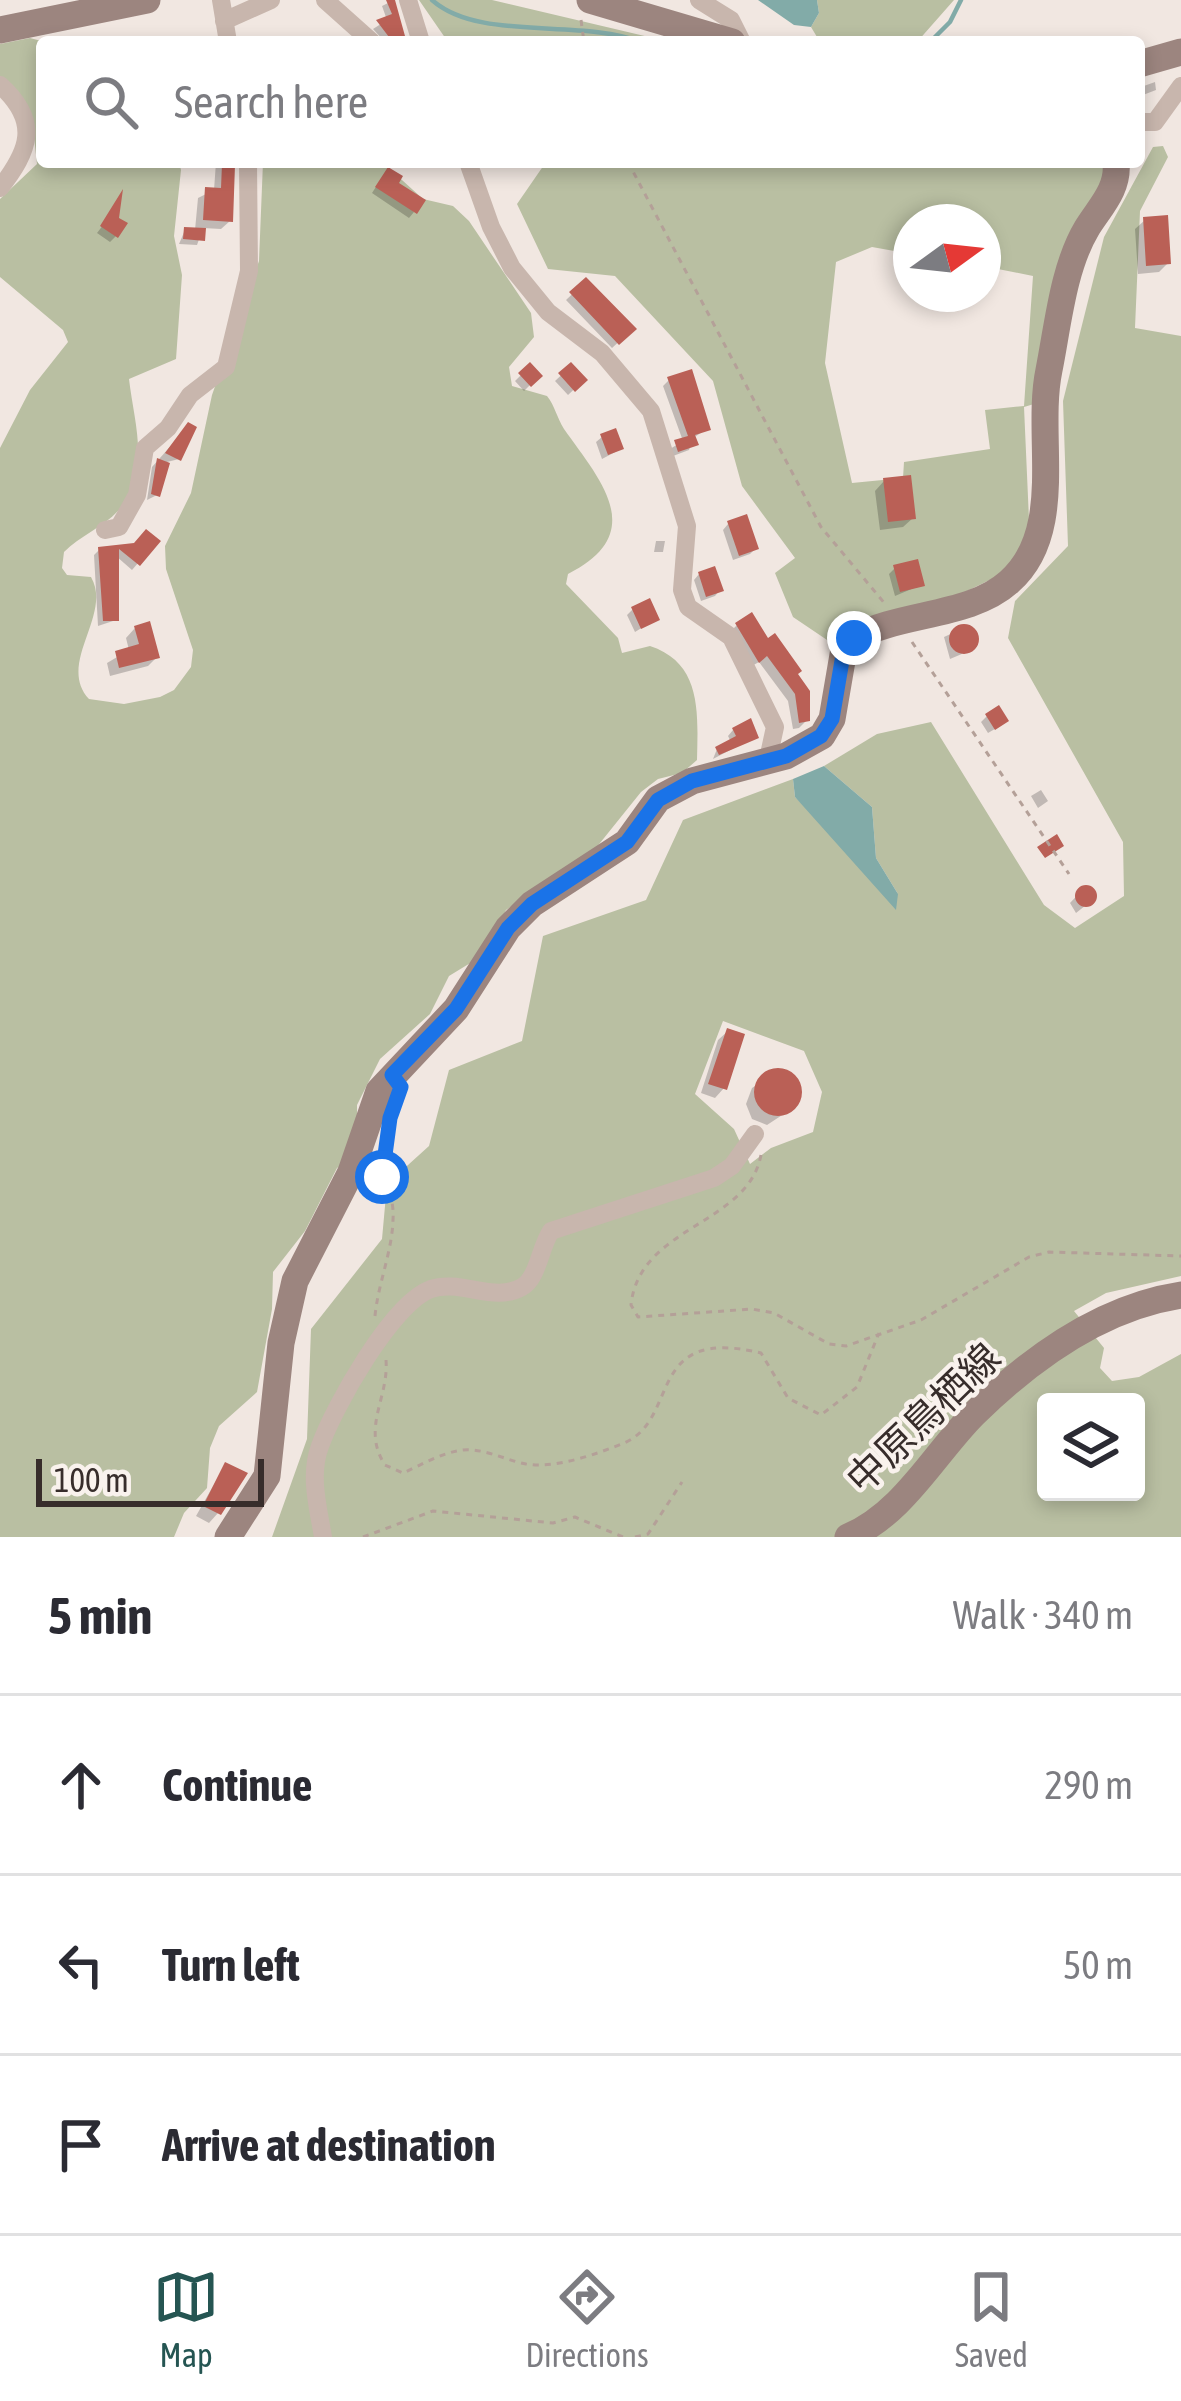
<!DOCTYPE html>
<meta charset="utf-8">
<style>
:root{--surface:#fff;--page:#f2f2f3;--text:#2b2b33;--muted:#7c7c81;--line:#e1e1e2;--accent:#255552}
body{margin:0;font-family:"Asap Condensed","Noto Sans JP",sans-serif;background:var(--page);color:var(--text)}
.controls{position:absolute;right:36px;bottom:36px;display:grid;overflow:hidden;border-radius:12px;box-shadow:0 6px 18px #0003}
.controls button{width:108px;height:108px;display:grid;place-items:center;padding:0;border:0;border-bottom:3px solid var(--line);background:var(--surface);color:var(--text);font:60px sans-serif}
.compass{position:absolute;left:893px;top:204px;width:108px;height:108px;border-radius:50%;background:var(--surface);box-shadow:0 6px 18px #0003;rotate:75deg}
.scale{position:absolute;left:36px;bottom:30px;width:228px;box-sizing:border-box;padding-left:12px;border:6px solid #372d2b;border-top:0;font-size:33px;line-height:42px;white-space:nowrap;color:#372d2b;-webkit-text-stroke:9px #f9f2ed;paint-order:stroke}
.stop{position:absolute;width:36px;height:36px;margin:-27px;border:9px solid #1a73e8;border-radius:50%;background:#fff}
.stop.end{background:#1a73e8;border-color:#fff;box-shadow:0 3px 12px #0008}
.list{margin:0;padding:0;list-style:none}
h2{display:flex;justify-content:space-between;align-items:center;height:156px;margin:0;padding:0 48px;font-size:51px}
h2 small{font-size:39px;font-weight:400;color:var(--muted)}
.list li{display:grid;grid-template-columns:78px 1fr auto;gap:36px;align-items:center;box-sizing:border-box;height:180px;padding:0 48px;border-top:3px solid var(--line)}
.list b{display:block;font-size:45px;white-space:nowrap}
.list em{font-size:39px;font-style:normal;color:var(--muted)}
.icon{flex:none;width:66px;height:66px;fill:none;stroke:currentColor;stroke-width:2;stroke-linecap:round;stroke-linejoin:round}
.map{position:relative;flex:none;width:1181px;height:1537px;overflow:hidden}
.search{position:absolute;background:var(--surface);box-shadow:0 6px 18px #0003;left:36px;right:36px;top:36px;height:132px;display:flex;align-items:center;gap:30px;box-sizing:border-box;padding:0 42px;border-radius:12px;color:var(--muted);font-size:45px}
.sheet{height:696px;background:var(--surface)}
nav{display:flex;justify-content:space-around;align-items:center;box-sizing:border-box;height:168px;border-top:3px solid var(--line);background:var(--surface);font-size:33px;color:var(--muted)}
nav a{display:grid;justify-items:center;gap:6px}
nav .on{color:var(--accent)}
.map>svg:first-child{display:block}
.green{fill:#b9bfa2;fill-rule:evenodd}
.water{fill:#82aba8}
.shadow{fill:#0003}
.lines{fill:none;stroke-linecap:round;stroke-linejoin:round}
.stream{stroke:#82aba8;stroke-width:4.5}
.building{fill:#ba6056}
.path{stroke:#b4a098;stroke-width:3;stroke-dasharray:6 6;stroke-linecap:butt}
.street{stroke:#c8b6ad;stroke-width:18}
.secondary{stroke:#9c857f;stroke-width:27}
.route{stroke:#1a73e8;stroke-width:15}
.labels{text-anchor:middle;stroke-width:9;stroke-linejoin:round;paint-order:stroke}
.street-label{font-size:39px;fill:#372d2b;stroke:#f9f2ed}
</style>
<div class="map">
<svg width="1181" height="1537" viewBox="0 0 1181 1537">
<rect width="100%" height="100%" fill="#f1e7e1"/>
<!-- green -->
<path class="green" d="M 419,0 L 492,0 L 670,42 L 448,42 Z
M 817,0 L 954,0 L 917,42 L 820,42 L 811,27 L 819,13 Z
M 30,38 L 45,42 L 42,162 L 179,162 L 181,170 L 174,236 L 182,275 L 176,359 L 129,379 C 134,423 152,473 118,511 C 103,527 80,536 64,552 L 62,568 L 67,575 L 91,577 C 113,615 56,663 89,699 L 124,704 L 160,697 L 174,690 L 191,667 L 193,650 L 166,569 L 165,546 L 191,493 L 212,395 L 259,261 L 263,162 L 382,162 L 423,199 L 453,206 L 469,221 L 531,313 L 534,337 L 509,367 L 512,386 L 547,396 C 555,406 557,418 564,429 C 601,481 649,533 568,574 L 566,584 L 618,638 L 622,653 L 650,646 C 702,663 698,713 697,760 L 682,773 L 658,779 L 641,792 L 596,848 L 506,910 L 485,954 L 449,976 L 430,1014 L 380,1059 L 357,1105 L 357,1134 L 346,1163 L 337,1168 L 305,1231 L 273,1272 L 272,1309 L 257,1392 L 219,1426 L 210,1448 L 207,1488 L 184,1513 L 174,1537 L 0,1537 L 0,448 L 30,390 L 68,342 L 63,330 L 0,277 L 0,199 L 37,164 L 32,118 L 0,76 L 0,44 Z
M 1163,146 L 1168,157 L 1140,211 L 1135,328 L 1181,336 L 1181,1276 L 1106,1293 L 1074,1311 L 1104,1348 L 1100,1368 L 1112,1381 L 1139,1377 L 1181,1354 L 1181,1537 L 272,1537 L 307,1439 L 311,1329 L 382,1239 L 387,1184 L 429,1146 L 449,1070 L 522,1041 L 543,936 L 646,900 L 683,820 L 793,779 L 795,797 L 898,894 L 876,858 L 872,807 L 824,766 L 877,734 L 931,722 L 1044,905 L 1075,928 L 1124,896 L 1123,842 L 1008,638 L 1015,601 L 1068,546 L 1063,401 L 1104,237 L 1153,147 ZM 723,1021 L 804,1051 L 822,1092 L 813,1132 L 771,1148 L 750,1164 L 734,1129 L 695,1094 ZM 1046,1402 L 1136,1402 L 1136,1492 L 1046,1492 Z
M 546,162 L 1106,162 L 1110,178 L 1034,404 L 1024,407 L 1030,542 L 1008,571 L 963,593 L 855,621 L 833,644 L 793,617 L 775,573 L 795,558 L 742,486 L 713,381 L 615,276 L 548,269 L 517,204 ZM 911,222 L 983,222 L 983,266 L 1033,276 L 1024,406 L 985,410 L 990,449 L 904,462 L 903,478 L 852,483 L 825,363 L 836,262 L 872,247 L 911,254 Z"/>
<!-- water -->
<path class="water" d="M 758,0 L 817,0 L 819,13 L 811,27 L 794,25 Z
M 824,766 L 872,807 L 876,858 L 898,894 L 896,910 L 795,797 L 793,779 Z"/>
<!-- shadow -->
<path class="shadow" d="M 394,0 L 402,35 L 385,42 L 373,29 L 387,20 L 382,6 Z
M 110,37 L 111,42 L 87,42 L 89,40 Z
M 1155,82 L 1156,90 L 1143,95 L 1141,87 Z
M 216,162 L 231,162 L 230,221 L 221,229 L 203,228 L 197,245 L 179,244 L 185,230 L 195,230 L 198,198 L 214,190 Z
M 383,176 L 414,212 L 409,218 L 372,193 Z
M 120,203 L 116,236 L 110,242 L 97,233 Z
M 1145,220 L 1168,263 L 1159,272 L 1138,274 L 1135,229 Z
M 586,281 L 633,329 L 612,348 L 566,300 Z
M 530,366 L 539,376 L 524,391 L 515,381 Z
M 571,366 L 584,380 L 568,395 L 555,381 Z
M 669,380 L 707,429 L 693,438 L 689,450 L 673,456 L 670,449 L 683,441 L 663,386 Z
M 183,432 L 179,459 L 167,462 L 157,495 L 147,500 L 152,467 Z
M 602,437 L 621,449 L 602,459 L 596,442 Z
M 884,481 L 913,518 L 903,527 L 880,530 L 875,491 Z
M 728,524 L 756,548 L 750,554 L 733,560 L 723,530 Z
M 157,541 L 132,570 L 116,556 L 116,620 L 98,626 L 94,555 L 99,550 Z
M 656,541 L 665,541 L 663,552 L 654,552 Z
M 895,568 L 921,585 L 895,596 L 889,574 Z
M 699,574 L 720,590 L 715,596 L 701,601 L 694,580 Z
M 633,609 L 656,619 L 635,632 L 627,615 Z
M 737,625 L 767,642 L 774,637 L 807,720 L 799,728 L 793,729 L 788,701 L 759,662 L 750,667 L 730,632 Z
M 970,625 L 976,648 L 950,659 L 944,637 Z
M 135,628 L 157,657 L 148,666 L 110,676 L 107,663 L 129,650 L 126,638 Z
M 987,716 L 1000,726 L 988,733 L 981,722 Z
M 733,730 L 755,737 L 713,759 L 717,749 L 731,742 L 728,736 Z
M 1041,790 L 1048,801 L 1038,808 L 1031,796 Z
M 1085,887 L 1095,898 L 1076,913 L 1070,903 Z
M 728,1031 L 724,1088 L 715,1098 L 701,1093 L 718,1040 Z
M 778,1071 L 793,1077 L 799,1092 L 793,1108 L 767,1125 L 752,1119 L 746,1104 L 752,1088 Z
M 225,1465 L 218,1513 L 209,1523 L 196,1516 Z"/>
<g class="lines">
<!-- stream -->
<path class="stream" d="M 432,0 C 479,42 580,18 641,42
M 930,42 L 950,22 L 961,0"/>
</g>
<!-- building -->
<path class="building" d="M 386,0 L 395,0 L 405,36 L 392,41 L 376,20 L 392,14 Z
M 222,164 L 235,165 L 233,222 L 203,220 L 205,187 L 221,188 Z
M 388,167 L 403,176 L 399,183 L 426,200 L 417,214 L 375,187 Z
M 123,189 L 119,218 L 128,223 L 118,238 L 100,226 Z
M 1168,215 L 1171,264 L 1146,266 L 1143,217 Z
M 184,227 L 206,228 L 205,241 L 183,239 Z
M 586,277 L 637,329 L 619,345 L 569,292 Z
M 530,362 L 543,376 L 531,387 L 518,373 Z
M 571,362 L 588,380 L 575,392 L 558,373 Z
M 692,369 L 711,430 L 695,435 L 699,445 L 678,452 L 674,440 L 688,436 L 667,377 Z
M 188,422 L 197,427 L 181,461 L 165,453 Z
M 616,428 L 624,449 L 608,455 L 600,434 Z
M 157,458 L 170,463 L 160,497 L 151,494 Z
M 911,475 L 916,519 L 888,522 L 883,478 Z
M 747,514 L 759,549 L 739,556 L 727,521 Z
M 146,529 L 161,541 L 140,566 L 119,549 L 119,621 L 103,621 L 98,547 L 134,543 Z
M 918,559 L 925,586 L 900,592 L 893,565 Z
M 715,566 L 724,591 L 706,597 L 698,572 Z
M 650,598 L 660,620 L 641,629 L 631,607 Z
M 752,612 L 768,638 L 775,633 L 802,671 L 798,674 L 810,691 L 810,721 L 799,723 L 795,694 L 767,656 L 759,663 L 735,623 Z
M 150,621 L 160,658 L 119,668 L 115,651 L 139,644 L 134,626 Z
M949 639a15 15 0 1 1 30 0a15 15 0 1 1-30 0Z
M 999,705 L 1009,721 L 995,730 L 985,714 Z
M 751,718 L 759,738 L 719,755 L 715,747 L 736,736 L 732,728 Z
M 1057,834 L 1064,846 L 1045,858 L 1037,847 Z
M1075 896a11 11 0 1 1 22 0a11 11 0 1 1-22 0Z
M 727,1028 L 745,1034 L 727,1090 L 708,1084 Z
M754 1092a24 24 0 1 1 48 0a24 24 0 1 1-48 0Z
M 225,1462 L 248,1473 L 221,1515 L 203,1506 Z"/>
<g class="lines">
<!-- path -->
<path class="path" d="M 581,20 L 584,42
M 628,162 L 821,527 L 886,605
M 912,642 L 1069,874
M 761,1155 C 748,1225 639,1226 631,1305 L 638,1317 L 752,1309 L 774,1313 L 829,1344 L 846,1346 L 921,1320 L 1029,1257 L 1049,1252 L 1181,1256
M 375,1316 C 378,1284 392,1252 393,1220 C 395,1193 379,1173 385,1144
M 386,1360 C 389,1398 361,1428 385,1465 L 403,1473 C 421,1465 443,1452 463,1450 C 484,1448 505,1460 526,1464 C 555,1469 597,1454 624,1443 C 681,1419 644,1325 761,1353 L 788,1398 L 821,1415 L 857,1387 L 879,1333
M 363,1537 L 433,1511 L 553,1523 L 575,1517 L 623,1537
M 635,1537 L 648,1534 L 682,1482"/>
<!-- street -->
<path class="street" d="M 221,0 L 228,42
M 325,0 L 372,42
M 408,0 L 421,42
M 699,0 L 731,20 L 742,42
M 224,21 L 271,0
M 0,85 C 41,122 29,151 0,188
M 1139,122 L 1155,122 L 1181,86
M 468,162 L 491,227 L 512,268 L 548,312 L 602,353 L 651,411 L 687,526 L 682,590 L 688,607 L 731,637 L 775,727 L 768,759
M 105,530 L 119,527 L 137,495 L 145,448 L 168,428 L 190,395 L 226,367 L 249,271 L 248,162
M 323,1537 C 318,1507 309,1475 320,1446 C 334,1407 392,1303 431,1289 C 460,1279 495,1303 522,1287 C 538,1278 540,1247 551,1231 L 714,1178 L 732,1166 L 755,1134"/>
<!-- secondary -->
<path class="secondary" d="M 590,0 L 732,42
M 0,30 L 147,0
M 1139,64 L 1181,52
M 228,1537 L 267,1476 L 281,1343 L 295,1281 L 351,1172 L 379,1091 L 456,1009 L 508,928 L 532,904 L 627,842 L 658,799 L 692,781 L 786,756 L 822,736 L 832,719 L 844,649 L 854,638 C 901,612 970,617 1009,582 C 1067,531 1035,437 1049,370 C 1058,325 1063,268 1087,228 C 1100,207 1119,189 1116,162
M 848,1537 C 903,1514 934,1454 974,1414 C 1031,1358 1102,1307 1181,1295"/>
</g>
<g class="lines">
<!-- route -->
<path class="route" d="M 382,1177 L 390,1118 L 401,1087 L 392,1075 L 456,1009 L 508,928 L 532,904 L 627,842 L 658,800 L 692,781 L 786,756 L 821,736 L 832,719 L 844,649 L 854,638"/>
</g>
<g class="labels">
<!-- street labels -->
<g class="street-label">
<text transform="translate(923 1418) rotate(-44)" y="14">中原鳥栖線</text>
</g>
</g>
</svg>
<div class="controls">
<button><svg class="icon" aria-label="layers" viewBox="0 0 24 24"><path d="M12 4l9 5-9 5-9-5zM3 14l9 5 9-5"/></svg></button>
</div>
<svg class="compass" viewBox="-18 -18 36 36"><path d="M0-13l5 13h-10z" fill="#e53935"/><path d="M0 13l5-13h-10z" fill="#7c7c81"/></svg>
<div class="scale">100 m</div>
<div class="stop" style="left:382px;top:1177px"></div>
<div class="stop end" style="left:854px;top:638px"></div>
<div class="search"><svg class="icon" aria-label="search" viewBox="0 0 24 24"><circle cx="10" cy="10" r="6"/><path d="M15 15l6 6"/></svg>Search here</div>
</div>
<section class="sheet">
<h2>5 min<small>Walk · 340 m</small></h2>
<ul class="list">
<li><svg class="icon" aria-label="ahead" viewBox="0 0 24 24"><path d="M12 20V5M6 11l6-6 6 6"/></svg><div><b>Continue</b></div><em>290 m</em></li>
<li><svg class="icon" aria-label="left" viewBox="0 0 24 24"><path d="M17 20v-9H6M10 6l-5 5 5 5"/></svg><div><b>Turn left</b></div><em>50 m</em></li>
<li><svg class="icon" aria-label="arrive" viewBox="0 0 24 24"><path d="M6 21V4h12l-3 4 3 4H6"/></svg><div><b>Arrive at destination</b></div></li>
</ul>
</section>
<nav>
<a class="on"><svg class="icon" aria-label="map" viewBox="0 0 24 24"><path d="M3 6l6-2 6 2 6-2v14l-6 2-6-2-6 2zM9 4v14M15 6v14"/></svg>Map</a>
<a><svg class="icon" aria-label="directions" viewBox="0 0 24 24"><path d="M12 3l9 9-9 9-9-9zM9 14v-3h6M13 9l2 2-2 2"/></svg>Directions</a>
<a><svg class="icon" aria-label="saved" viewBox="0 0 24 24"><path d="M7 4h10v16l-5-4-5 4z"/></svg>Saved</a>
</nav>
